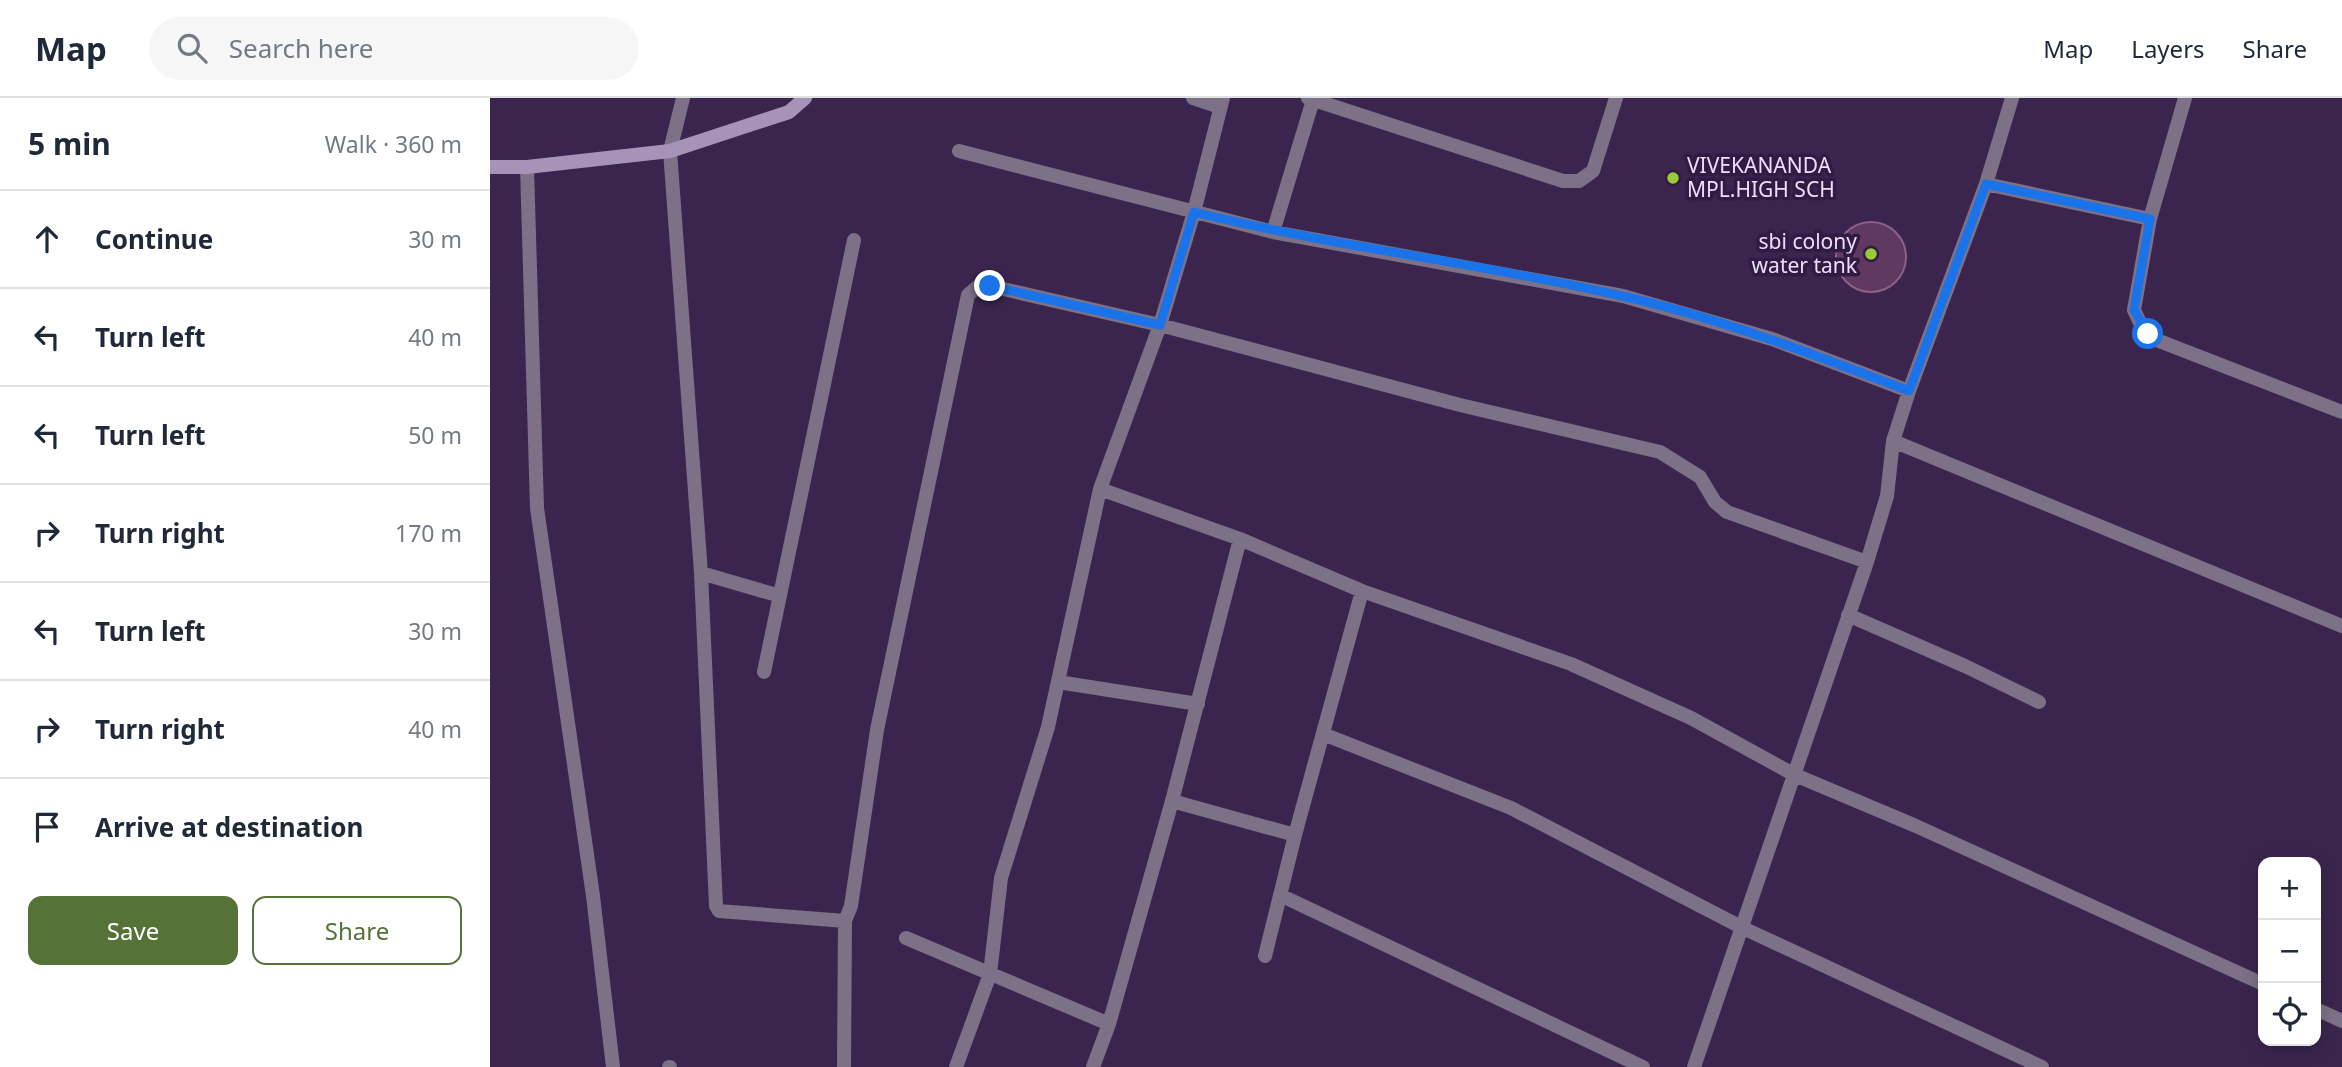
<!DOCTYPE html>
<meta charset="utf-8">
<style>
:root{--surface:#fff;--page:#f6f6f7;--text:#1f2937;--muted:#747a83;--line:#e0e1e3;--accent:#557237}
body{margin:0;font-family:"Noto Sans",sans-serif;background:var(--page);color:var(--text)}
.controls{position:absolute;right:21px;bottom:21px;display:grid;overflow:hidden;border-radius:14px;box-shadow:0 4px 18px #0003}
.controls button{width:63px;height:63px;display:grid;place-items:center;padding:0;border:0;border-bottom:2px solid var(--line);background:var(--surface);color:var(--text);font:35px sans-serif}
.stop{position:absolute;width:21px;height:21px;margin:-16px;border:5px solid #1a73e8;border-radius:50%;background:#fff}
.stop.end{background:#1a73e8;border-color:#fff;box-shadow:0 2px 7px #0008}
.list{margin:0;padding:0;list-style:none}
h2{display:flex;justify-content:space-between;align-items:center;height:91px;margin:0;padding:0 28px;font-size:30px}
h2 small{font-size:23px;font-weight:400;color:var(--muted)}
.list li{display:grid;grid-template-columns:46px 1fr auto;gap:21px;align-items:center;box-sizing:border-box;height:98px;padding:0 28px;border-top:2px solid var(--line)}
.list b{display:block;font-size:26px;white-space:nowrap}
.list em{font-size:23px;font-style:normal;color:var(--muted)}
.actions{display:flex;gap:14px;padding:21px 28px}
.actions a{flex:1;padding:16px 0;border:2px solid var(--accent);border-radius:14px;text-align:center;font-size:24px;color:var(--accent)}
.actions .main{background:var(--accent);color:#fff}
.icon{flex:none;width:38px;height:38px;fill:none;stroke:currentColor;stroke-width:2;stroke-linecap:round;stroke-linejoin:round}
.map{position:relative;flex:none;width:1852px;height:969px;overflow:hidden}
header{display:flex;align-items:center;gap:42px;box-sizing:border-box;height:98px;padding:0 35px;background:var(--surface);border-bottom:2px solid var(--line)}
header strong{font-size:33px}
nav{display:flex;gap:38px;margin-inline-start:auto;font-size:24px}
.search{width:490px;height:63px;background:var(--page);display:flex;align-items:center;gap:18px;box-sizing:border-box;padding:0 24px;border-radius:38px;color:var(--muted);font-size:26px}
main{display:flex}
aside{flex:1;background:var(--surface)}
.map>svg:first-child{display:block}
.building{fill:#603960;stroke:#8a6289;stroke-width:2}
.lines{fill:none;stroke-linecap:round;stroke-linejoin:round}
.minor{stroke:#7c7187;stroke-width:14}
.secondary{stroke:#a694b8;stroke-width:14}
.route{stroke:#1a73e8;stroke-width:9}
.poi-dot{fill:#98cb37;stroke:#311b43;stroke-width:2.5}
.labels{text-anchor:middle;stroke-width:7;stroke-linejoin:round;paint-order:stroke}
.poi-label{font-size:21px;fill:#ebdef9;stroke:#311b43;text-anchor:start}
</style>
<header>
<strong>Map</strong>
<div class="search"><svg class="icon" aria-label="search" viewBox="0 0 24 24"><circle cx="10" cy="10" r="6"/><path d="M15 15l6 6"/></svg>Search here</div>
<nav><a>Map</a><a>Layers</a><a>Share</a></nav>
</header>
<main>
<aside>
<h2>5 min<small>Walk · 360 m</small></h2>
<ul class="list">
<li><svg class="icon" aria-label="ahead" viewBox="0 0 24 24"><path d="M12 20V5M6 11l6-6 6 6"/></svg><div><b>Continue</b></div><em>30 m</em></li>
<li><svg class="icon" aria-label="left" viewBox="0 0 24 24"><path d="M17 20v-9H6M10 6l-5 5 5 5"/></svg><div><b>Turn left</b></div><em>40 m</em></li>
<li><svg class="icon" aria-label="left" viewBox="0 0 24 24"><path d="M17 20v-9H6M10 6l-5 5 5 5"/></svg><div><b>Turn left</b></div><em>50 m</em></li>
<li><svg class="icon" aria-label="right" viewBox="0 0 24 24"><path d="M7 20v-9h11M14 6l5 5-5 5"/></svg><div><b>Turn right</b></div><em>170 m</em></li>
<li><svg class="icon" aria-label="left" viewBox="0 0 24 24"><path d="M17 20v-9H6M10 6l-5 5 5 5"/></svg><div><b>Turn left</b></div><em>30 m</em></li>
<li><svg class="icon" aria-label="right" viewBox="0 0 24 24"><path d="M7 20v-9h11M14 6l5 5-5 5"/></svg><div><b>Turn right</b></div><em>40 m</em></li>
<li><svg class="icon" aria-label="arrive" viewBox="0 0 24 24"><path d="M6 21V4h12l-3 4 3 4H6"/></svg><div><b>Arrive at destination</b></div></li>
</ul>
<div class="actions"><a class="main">Save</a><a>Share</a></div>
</aside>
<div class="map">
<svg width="1852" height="969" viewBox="0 0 1852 969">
<rect width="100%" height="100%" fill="#3b254e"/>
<!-- building -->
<path class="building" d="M1346 159a35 35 0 1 1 70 0a35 35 0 1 1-70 0Z"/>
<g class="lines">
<!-- minor -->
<path class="minor" d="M 193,0 L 180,53 L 211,475 L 226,808 L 229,813 L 355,823 L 361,808 L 387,632 L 478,197 L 486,190 L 500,188 L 670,227 L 970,307 L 1170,354 L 1210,379 L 1225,404 L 1237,414 L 1377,464
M 703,0 L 730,9
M 818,0 L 1073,83 L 1089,83 L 1103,73 L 1126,0
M 1695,0 L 1660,121 L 1644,212 L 1653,231 L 1664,241 L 1852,314
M 469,53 L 783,134 L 1133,198 L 1282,241 L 1419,293
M 37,69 L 47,410 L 103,798 L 123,969
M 1496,86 L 1660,121
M 783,134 L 823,2
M 1403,343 L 1852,528
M 610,391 L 750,441 L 872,493 L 1081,566 L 1201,620 L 1305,677 L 1426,728 L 1773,886
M 211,475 L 290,498
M 1358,517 L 1475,568 L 1549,604
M 274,574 L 364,142
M 568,584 L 708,606
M 833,636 L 1021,710 L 1253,830 L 1552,969
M 682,703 L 805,737
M 790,797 L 1153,969
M 416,840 L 619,926
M 775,858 L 805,737 L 872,493
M 1826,911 L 1852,923
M 179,969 L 180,969
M 354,969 L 355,823
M 466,969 L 500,876 L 511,780 L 558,629 L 610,391 L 670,227 L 704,114 L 733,0
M 603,969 L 619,926 L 682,703 L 750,441
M 1204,969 L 1377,464 L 1397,398 L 1403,343 L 1419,293 L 1496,86 L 1522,0"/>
<!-- secondary -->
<path class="secondary" d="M 0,69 L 37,69 L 180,53 L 299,14 L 315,0"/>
</g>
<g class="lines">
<!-- route -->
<path class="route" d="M 500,188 L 670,227 L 704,114 C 845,149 990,165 1132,198 C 1230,220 1325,257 1419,293 L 1496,86 L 1660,121 L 1644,212 L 1658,236"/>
</g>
<!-- markers -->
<g class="poi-dot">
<circle cx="1183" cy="80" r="7"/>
<circle cx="1381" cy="156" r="7"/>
</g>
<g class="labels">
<!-- poi labels -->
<g class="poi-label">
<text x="1197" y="75">VIVEKANANDA<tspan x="1197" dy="24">MPL.HIGH SCH</tspan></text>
<text x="1367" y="151" text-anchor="end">sbi colony<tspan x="1367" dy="24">water tank</tspan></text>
</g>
</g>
</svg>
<div class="controls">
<button>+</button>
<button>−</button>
<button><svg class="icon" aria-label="locate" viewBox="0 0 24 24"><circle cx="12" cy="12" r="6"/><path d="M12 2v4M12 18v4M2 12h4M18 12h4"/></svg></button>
</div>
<div class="stop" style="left:1658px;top:236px"></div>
<div class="stop end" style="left:500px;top:188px"></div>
</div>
</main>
